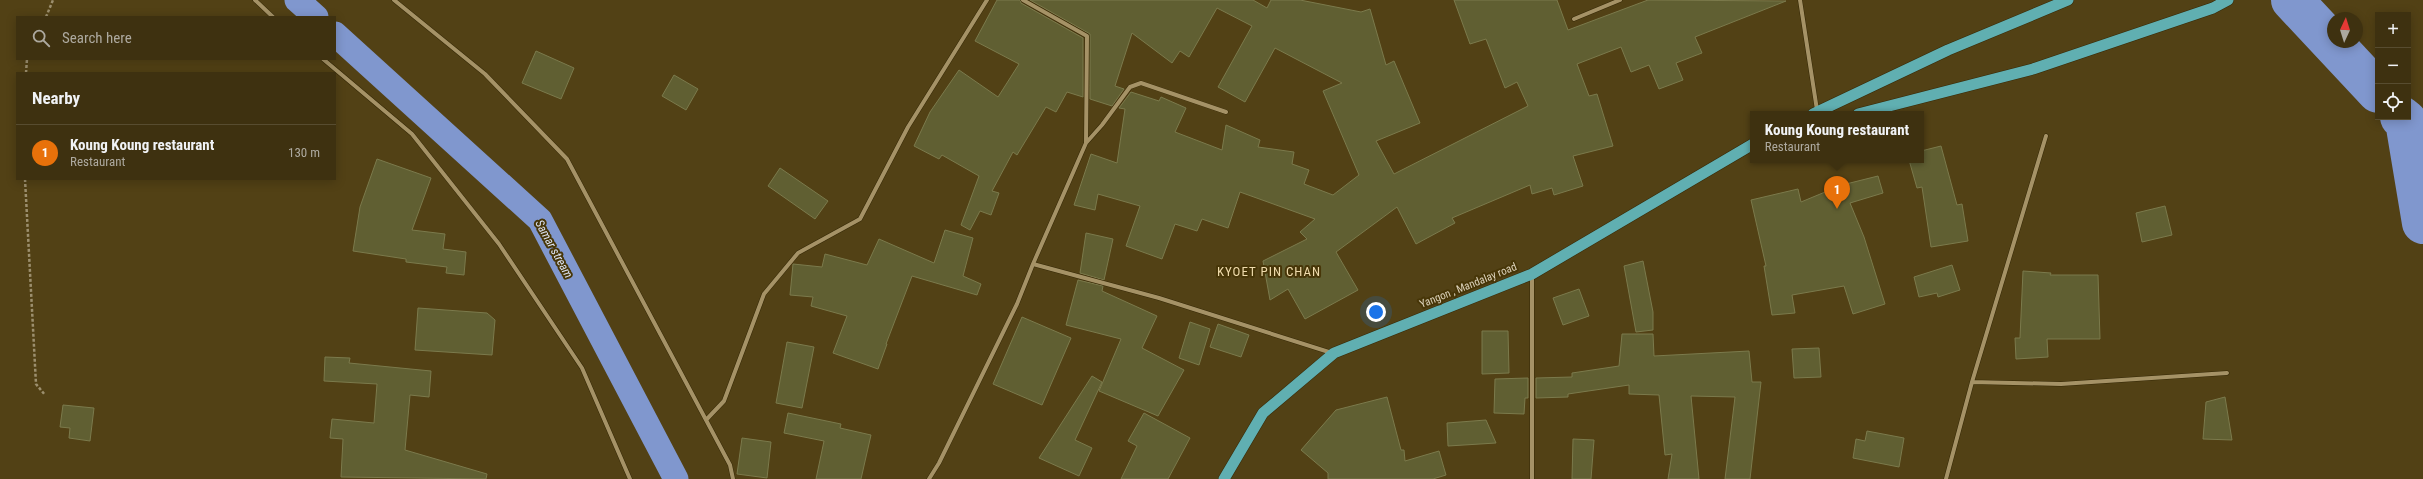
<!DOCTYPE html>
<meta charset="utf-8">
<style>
:root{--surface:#3e3110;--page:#493d1e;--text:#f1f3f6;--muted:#ada99f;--line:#574c30;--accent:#d6ab8b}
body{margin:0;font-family:"Roboto Condensed",sans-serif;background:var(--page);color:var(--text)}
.controls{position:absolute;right:12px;top:12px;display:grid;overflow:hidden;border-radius:0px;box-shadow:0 2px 10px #0003}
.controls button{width:36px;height:36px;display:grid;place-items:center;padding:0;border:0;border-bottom:1px solid var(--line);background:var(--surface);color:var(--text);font:20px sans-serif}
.compass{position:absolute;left:2327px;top:12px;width:36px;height:36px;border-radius:50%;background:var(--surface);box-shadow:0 2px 10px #0003;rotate:4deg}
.you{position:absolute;left:1376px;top:312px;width:14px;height:14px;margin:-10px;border:3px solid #fff;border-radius:50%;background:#1a73e8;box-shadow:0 0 0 6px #1a73e833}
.badge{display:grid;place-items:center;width:26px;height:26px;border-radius:50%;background:var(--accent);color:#fff;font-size:13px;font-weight:700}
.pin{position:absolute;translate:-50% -33px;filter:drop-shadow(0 1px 2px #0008)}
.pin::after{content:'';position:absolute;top:21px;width:14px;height:12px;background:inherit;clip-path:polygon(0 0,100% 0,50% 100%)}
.popup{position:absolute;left:1750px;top:111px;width:174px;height:52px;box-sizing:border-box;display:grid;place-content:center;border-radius:0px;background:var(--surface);filter:drop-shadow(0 1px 3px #0005);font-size:13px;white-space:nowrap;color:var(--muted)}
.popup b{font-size:15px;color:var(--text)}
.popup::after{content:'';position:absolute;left:50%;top:100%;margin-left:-8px;border:8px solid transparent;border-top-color:var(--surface)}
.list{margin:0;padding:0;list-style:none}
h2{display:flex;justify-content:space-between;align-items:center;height:52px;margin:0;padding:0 16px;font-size:17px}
h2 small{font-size:13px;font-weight:400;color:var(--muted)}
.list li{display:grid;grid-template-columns:26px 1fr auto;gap:12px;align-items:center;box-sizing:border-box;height:56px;padding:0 16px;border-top:1px solid var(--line)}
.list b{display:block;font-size:15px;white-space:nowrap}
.list p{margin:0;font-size:13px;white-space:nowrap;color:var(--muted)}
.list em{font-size:13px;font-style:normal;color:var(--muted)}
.icon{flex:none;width:22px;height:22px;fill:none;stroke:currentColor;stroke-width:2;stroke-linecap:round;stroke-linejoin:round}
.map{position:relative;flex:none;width:2423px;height:479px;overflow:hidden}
.search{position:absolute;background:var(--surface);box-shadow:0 2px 10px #0003;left:16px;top:16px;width:320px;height:44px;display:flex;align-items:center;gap:10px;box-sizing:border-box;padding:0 14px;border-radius:0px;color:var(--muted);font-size:15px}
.panel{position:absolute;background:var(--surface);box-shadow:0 2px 10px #0003;left:16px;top:72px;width:320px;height:108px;border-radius:0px}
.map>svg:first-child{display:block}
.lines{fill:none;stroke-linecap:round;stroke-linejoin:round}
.canal{stroke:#8097ce;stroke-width:25}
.river{stroke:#8097ce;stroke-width:42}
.building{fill:#605f32;stroke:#7b7a4c}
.minor-casing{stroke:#352806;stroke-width:5}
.trunk-casing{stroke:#352806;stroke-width:12}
.path{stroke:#9c8f6e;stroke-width:2.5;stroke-dasharray:3 2;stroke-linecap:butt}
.minor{stroke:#a59266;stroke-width:4}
.trunk{stroke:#60afb1;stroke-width:11}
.labels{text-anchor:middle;stroke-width:4;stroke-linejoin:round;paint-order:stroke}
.street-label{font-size:11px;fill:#dfd5be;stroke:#473608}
.water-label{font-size:12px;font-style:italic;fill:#dce3f3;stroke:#473608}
.quarter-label{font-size:13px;letter-spacing:1px;fill:#efdbac;stroke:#473608}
</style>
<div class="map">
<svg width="2423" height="479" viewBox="0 0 2423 479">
<rect width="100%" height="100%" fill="#524115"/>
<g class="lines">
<!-- canal -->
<path class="canal" d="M 297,0 L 316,17
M 335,34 L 540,220 L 676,479"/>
<!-- river -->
<path class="river" d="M 2292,0 L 2378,92
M 2401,117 L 2406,121 L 2423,223"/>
</g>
<!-- building -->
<path class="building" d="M 997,0 L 1020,0 L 1021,3 L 1083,38 L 1083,97 L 1067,92 L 1056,112 L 1046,107 L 1017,155 L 1013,152 L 992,191 L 999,193 L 991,215 L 980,211 L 970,230 L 961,225 L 979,176 L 942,155 L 939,159 L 914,146 L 930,112 L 959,70 L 998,97 L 1019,64 L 975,41 Z
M 1030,0 L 1253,0 L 1267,8 L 1271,0 L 1300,0 L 1361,12 L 1370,9 L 1386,65 L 1394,61 L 1420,123 L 1376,141 L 1394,174 L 1528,106 L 1517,82 L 1505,88 L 1486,39 L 1470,44 L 1454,0 L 1557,0 L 1568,30 L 1648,0 L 1786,1 L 1695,37 L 1702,53 L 1676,63 L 1683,80 L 1659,89 L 1649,65 L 1631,72 L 1621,47 L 1577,64 L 1589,96 L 1597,94 L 1613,146 L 1573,156 L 1583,186 L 1554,195 L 1552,188 L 1532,194 L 1530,185 L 1452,218 L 1455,223 L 1416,244 L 1397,207 L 1336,252 L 1358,290 L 1305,319 L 1288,289 L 1270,300 L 1263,261 L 1307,239 L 1300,232 L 1315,219 L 1240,192 L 1228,228 L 1202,219 L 1197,231 L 1175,224 L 1162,259 L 1126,246 L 1140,206 L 1098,194 L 1095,210 L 1074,205 L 1091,154 L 1117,163 L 1125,109 L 1119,108 L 1131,92 L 1159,101 L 1161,97 L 1186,108 L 1175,132 L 1222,150 L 1226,125 L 1260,140 L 1258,147 L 1294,152 L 1292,164 L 1309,170 L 1304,184 L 1333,195 L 1359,175 L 1323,91 L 1342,83 L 1275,48 L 1245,102 L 1218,87 L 1252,26 L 1217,8 L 1189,57 L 1180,51 L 1172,63 L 1132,33 L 1115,86 L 1124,89 L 1112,106 L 1090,99 L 1090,34 Z
M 536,51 L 574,68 L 561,99 L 522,83 Z
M 674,75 L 698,89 L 686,110 L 662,96 Z
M 1941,146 L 1957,205 L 1962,204 L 1968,241 L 1931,247 L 1922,187 L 1917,188 L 1909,160 L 1921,160 L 1921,151 Z
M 377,159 L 431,178 L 412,230 L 445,234 L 443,249 L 466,252 L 464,275 L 446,273 L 447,267 L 406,262 L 406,259 L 353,251 L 360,207 Z
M 780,168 L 828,201 L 815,219 L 768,186 Z
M 1878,176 L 1883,193 L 1850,203 L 1864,237 L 1885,304 L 1853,314 L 1844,286 L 1792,295 L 1795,313 L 1772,315 L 1764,266 L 1766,266 L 1751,200 L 1798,189 L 1801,202 L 1842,185 Z
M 2165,206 L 2172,235 L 2142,242 L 2136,213 Z
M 945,230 L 973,238 L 963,276 L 981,284 L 977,295 L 912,276 L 886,344 L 887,344 L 878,369 L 833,353 L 847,316 L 811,306 L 813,297 L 790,295 L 793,264 L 822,267 L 825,254 L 867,265 L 879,239 L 934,263 Z
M 1086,233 L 1113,239 L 1104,280 L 1080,273 Z
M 1643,261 L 1653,312 L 1653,330 L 1636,332 L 1624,266 Z
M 1952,265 L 1960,290 L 1938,297 L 1937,293 L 1919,297 L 1914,277 Z
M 2023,271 L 2051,273 L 2050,275 L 2098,275 L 2100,339 L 2047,339 L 2048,357 L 2016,359 L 2015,338 L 2020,338 Z
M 1078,280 L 1103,286 L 1102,291 L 1157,316 L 1142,348 L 1184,370 L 1158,416 L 1099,391 L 1121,339 L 1066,325 Z
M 1579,289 L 1589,316 L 1563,325 L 1553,298 Z
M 418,308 L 487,313 L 495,320 L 492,355 L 415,350 Z
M 1022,317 L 1071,338 L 1042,405 L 993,384 Z
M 1190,322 L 1210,329 L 1199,365 L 1179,358 Z
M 1218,324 L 1249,335 L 1241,357 L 1210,347 Z
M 1482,331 L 1508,331 L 1509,373 L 1482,374 Z
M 1622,334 L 1653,334 L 1654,356 L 1749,351 L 1752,382 L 1761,382 L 1750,479 L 1725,479 L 1735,397 L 1691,396 L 1699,479 L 1668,479 L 1672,454 L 1665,455 L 1659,395 L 1629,394 L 1629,385 L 1568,394 L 1568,397 L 1536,398 L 1536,378 L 1572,377 L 1572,373 L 1619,366 Z
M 787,342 L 814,347 L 802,408 L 776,403 Z
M 1819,348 L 1821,377 L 1794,378 L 1792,349 Z
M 325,357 L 350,358 L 349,363 L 431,371 L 429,397 L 410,395 L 405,450 L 487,474 L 486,479 L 341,477 L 343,439 L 330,438 L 332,419 L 374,423 L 377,384 L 324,381 Z
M 1092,376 L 1102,382 L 1075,440 L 1092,448 L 1079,476 L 1039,458 Z
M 1528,378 L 1528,398 L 1525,398 L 1524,414 L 1494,413 L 1495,379 Z
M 1387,397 L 1401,450 L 1404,450 L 1405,461 L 1439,451 L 1446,475 L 1433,479 L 1328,479 L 1328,473 L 1301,450 L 1336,410 Z
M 2225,397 L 2232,440 L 2203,439 L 2206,402 Z
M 63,405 L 94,408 L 90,441 L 69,438 L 70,428 L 60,427 Z
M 788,413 L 841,424 L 840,428 L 871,435 L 861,479 L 816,479 L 824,441 L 784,433 Z
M 1144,413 L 1190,438 L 1168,479 L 1121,479 L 1137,446 L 1128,441 Z
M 1486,420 L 1496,443 L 1448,446 L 1447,423 Z
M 1867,431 L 1904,438 L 1899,467 L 1853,458 L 1856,439 L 1865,441 Z
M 742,438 L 771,442 L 767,478 L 737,474 Z
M 1573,439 L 1594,440 L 1591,479 L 1572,479 Z"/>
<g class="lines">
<defs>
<path id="minor" d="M 255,0 L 273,17
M 394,0 L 485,74 L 567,159 L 730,465 L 733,479
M 1023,0 L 1087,36 L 1086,143
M 1800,0 L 1817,110
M 1574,19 L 1620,0
M 323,59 L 412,134 L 499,244 L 582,368 L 630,479
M 1033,264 L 1086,143 L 1102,125 L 1130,87 L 1141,83 L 1226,112
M 1532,276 L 1532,479
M 1972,382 L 2061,384 L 2227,373
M 706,420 L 724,401 L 764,294 L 798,253 L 860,219 L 908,127 L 987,0
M 929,479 L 939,463 L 1017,304 L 1033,264 L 1159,298 L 1332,353
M 1946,479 L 1972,382 L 2046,136"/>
<path id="trunk" d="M 1813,114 L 1948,50 L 2068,0
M 1858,114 L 2033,69 L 2213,8 L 2228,0
M 1224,479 L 1263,413 L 1334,353 L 1532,274 L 1753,144"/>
</defs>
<!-- minor casing -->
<use href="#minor" class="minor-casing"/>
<!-- trunk casing -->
<use href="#trunk" class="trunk-casing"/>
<!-- path -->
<path class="path" d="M 46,17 L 53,0
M 26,73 L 27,59
M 25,179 L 36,384 L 45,395"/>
<!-- minor -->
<use href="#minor" class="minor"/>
<!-- trunk -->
<use href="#trunk" class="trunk"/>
</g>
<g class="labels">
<!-- street labels -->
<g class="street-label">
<text transform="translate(1468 285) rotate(-22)" y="4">Yangon , Mandalay road</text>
</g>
<!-- water labels -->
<g class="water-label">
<text transform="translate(554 249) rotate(61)" y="4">Samar stream</text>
</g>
<!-- quarter labels -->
<g class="quarter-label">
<text x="1269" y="276">KYOET PIN CHAN</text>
</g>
</g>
</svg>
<div class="controls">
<button>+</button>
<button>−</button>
<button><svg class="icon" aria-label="locate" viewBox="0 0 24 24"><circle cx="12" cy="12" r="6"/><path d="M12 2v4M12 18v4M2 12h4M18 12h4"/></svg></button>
</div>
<svg class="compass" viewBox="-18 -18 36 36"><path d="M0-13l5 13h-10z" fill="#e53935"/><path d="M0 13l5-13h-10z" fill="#ada99f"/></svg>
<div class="you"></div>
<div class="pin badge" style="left:1837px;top:209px;background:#e8710a">1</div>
<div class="popup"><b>Koung Koung restaurant</b>Restaurant</div>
<div class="search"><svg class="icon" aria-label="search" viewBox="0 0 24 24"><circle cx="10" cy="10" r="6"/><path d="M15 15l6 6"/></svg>Search here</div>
<section class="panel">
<h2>Nearby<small></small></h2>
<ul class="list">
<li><span class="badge" style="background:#e8710a">1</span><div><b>Koung Koung restaurant</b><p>Restaurant</p></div><em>130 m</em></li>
</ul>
</section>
</div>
